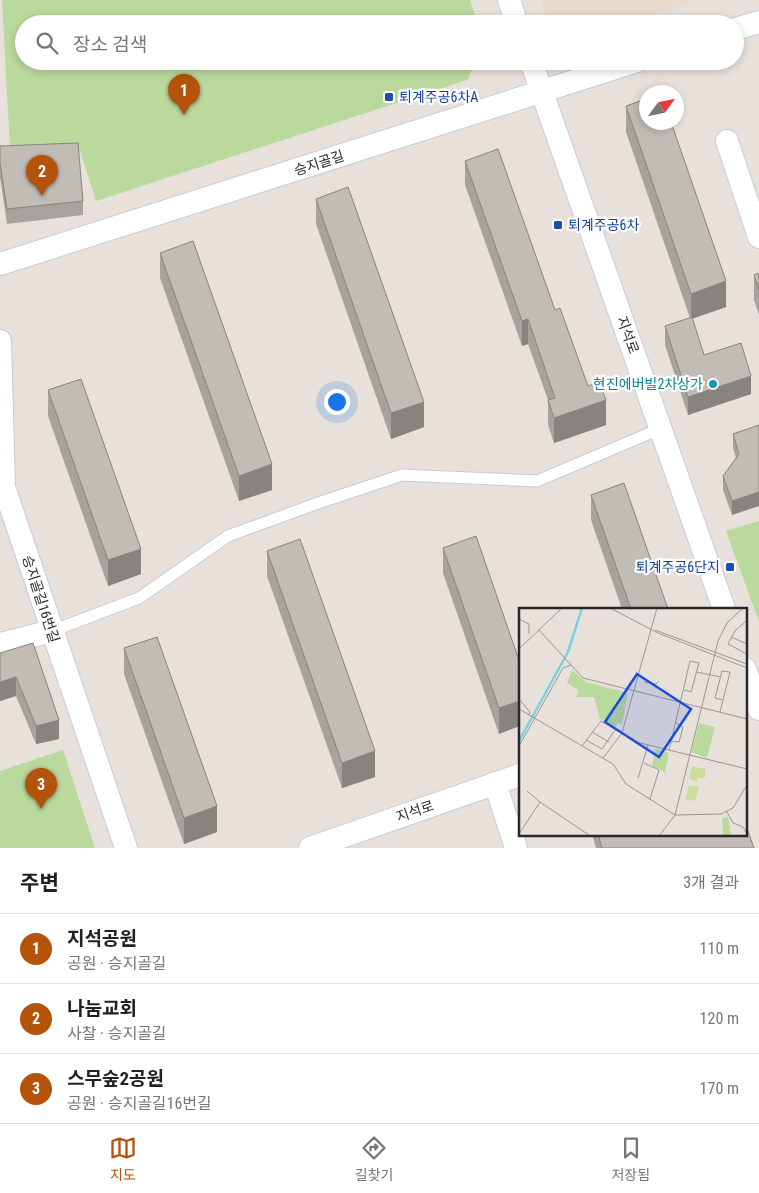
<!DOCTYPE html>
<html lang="ko">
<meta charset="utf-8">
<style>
:root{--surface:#fff;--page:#f6f6f6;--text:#222;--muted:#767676;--line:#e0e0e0;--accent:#b45309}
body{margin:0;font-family:"Roboto Condensed","Noto Sans KR",sans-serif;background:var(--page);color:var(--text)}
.compass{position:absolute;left:639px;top:85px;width:45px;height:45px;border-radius:50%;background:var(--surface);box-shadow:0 2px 8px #0003;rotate:57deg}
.you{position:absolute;left:336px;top:401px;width:18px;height:18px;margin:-12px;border:4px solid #fff;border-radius:50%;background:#1a73e8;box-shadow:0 0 0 8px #1a73e833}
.badge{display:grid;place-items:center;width:32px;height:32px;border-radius:50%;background:var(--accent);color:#fff;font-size:16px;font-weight:700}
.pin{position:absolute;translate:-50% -41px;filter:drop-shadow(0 1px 2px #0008)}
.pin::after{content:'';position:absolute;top:26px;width:18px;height:15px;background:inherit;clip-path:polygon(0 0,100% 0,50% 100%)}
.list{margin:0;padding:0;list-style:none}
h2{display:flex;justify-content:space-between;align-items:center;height:65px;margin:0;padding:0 20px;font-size:21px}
h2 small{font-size:16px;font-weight:400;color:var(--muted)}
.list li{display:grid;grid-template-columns:32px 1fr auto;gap:15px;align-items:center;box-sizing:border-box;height:70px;padding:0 20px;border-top:1px solid var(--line)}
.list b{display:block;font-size:19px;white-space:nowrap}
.list p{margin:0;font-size:16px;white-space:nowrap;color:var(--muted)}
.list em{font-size:16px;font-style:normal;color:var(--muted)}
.icon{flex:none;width:28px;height:28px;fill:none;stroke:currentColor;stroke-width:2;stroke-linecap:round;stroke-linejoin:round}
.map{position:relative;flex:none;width:759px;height:848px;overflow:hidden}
.search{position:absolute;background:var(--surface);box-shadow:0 2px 8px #0003;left:15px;right:15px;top:15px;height:55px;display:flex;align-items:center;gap:12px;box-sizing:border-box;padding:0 18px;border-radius:28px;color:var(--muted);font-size:19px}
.sheet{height:275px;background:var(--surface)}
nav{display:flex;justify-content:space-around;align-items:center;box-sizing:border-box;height:70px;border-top:1px solid var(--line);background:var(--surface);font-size:14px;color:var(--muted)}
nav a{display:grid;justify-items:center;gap:2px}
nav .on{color:var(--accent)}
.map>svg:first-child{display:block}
.education{fill:#e8dbcc}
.green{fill:#bad99d}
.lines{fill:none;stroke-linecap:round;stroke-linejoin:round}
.service-casing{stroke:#c6cbd4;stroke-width:13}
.minor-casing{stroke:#c6cbd4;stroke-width:24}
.service{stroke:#fff;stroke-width:11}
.minor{stroke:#fff;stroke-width:22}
.wall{fill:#a6a29d}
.shaded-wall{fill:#87847f}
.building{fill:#c1bcb6;stroke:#87847f}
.transit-dot{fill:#1a4fb4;stroke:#fff;stroke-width:2}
.culture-dot{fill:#0f9aa8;stroke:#fff;stroke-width:2}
.labels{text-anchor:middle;stroke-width:4.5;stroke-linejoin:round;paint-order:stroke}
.transit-label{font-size:14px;fill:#164399;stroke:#fff;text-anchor:start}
.street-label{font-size:14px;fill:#282828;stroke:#fff}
.culture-label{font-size:14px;fill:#0d838f;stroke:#fff;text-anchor:end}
.inset-river{fill:none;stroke:#79d2df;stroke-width:2.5}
.inset-road{fill:none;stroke:#9b9793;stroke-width:1}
.view{fill:#1d4ed8;fill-opacity:0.15;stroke:#1d4ed8;stroke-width:2.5}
.inset-edge{fill:none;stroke:#282828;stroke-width:2.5}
</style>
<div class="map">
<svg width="759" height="848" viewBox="0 0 759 848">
<rect width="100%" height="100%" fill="#e8e1db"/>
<!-- education -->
<path class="education" d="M 541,0 L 695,0 L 629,24 L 549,24 Z"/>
<!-- green -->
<path class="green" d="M 2,0 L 470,0 L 478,24 L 24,24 L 24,61 L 476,61 L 467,80 L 96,201 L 80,151 L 10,150 Z
M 759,521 L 759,622 L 726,531 Z
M 63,750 L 95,848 L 0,848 L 0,771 Z"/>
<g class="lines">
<defs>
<path id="service" d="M 52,631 L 139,598 L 228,536 L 321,502 L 402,475 L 537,481 L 662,428"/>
<path id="minor" d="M 509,0 L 517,24
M 735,29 L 759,22
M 531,61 L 724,609
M 727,141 L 759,237
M 0,264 L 637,61
M 0,341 L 4,487 L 126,848
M 0,644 L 52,631
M 745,669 L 759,709
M 495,783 L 516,848
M 310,848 L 520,775"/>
</defs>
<!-- service casing -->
<use href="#service" class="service-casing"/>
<!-- minor casing -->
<use href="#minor" class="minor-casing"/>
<!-- service -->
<use href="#service" class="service"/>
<!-- minor -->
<use href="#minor" class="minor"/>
</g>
<!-- wall -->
<path class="wall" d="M 626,106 L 726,307 L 692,319 L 704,355 L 751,394 L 688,415 L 665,345 L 665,326 L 690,318 L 626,132 Z
M 0,146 L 83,201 L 83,215 L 7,224 L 0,177 Z
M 465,161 L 588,386 L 606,425 L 554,443 L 548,425 L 548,400 L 528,344 L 522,346 L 465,185 Z
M 316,199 L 424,427 L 391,439 L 316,224 Z
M 160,253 L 272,490 L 239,501 L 160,278 Z
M 759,273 L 759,315 L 754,300 L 754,275 Z
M 48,390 L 141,574 L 108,586 L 48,416 Z
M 759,425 L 732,515 L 723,490 L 723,476 L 736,458 L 733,448 L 733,434 Z
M 591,495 L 668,609 L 622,609 L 591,520 Z
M 443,548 L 520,663 L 499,734 L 443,573 Z
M 267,551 L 375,777 L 342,788 L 267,576 Z
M 124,648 L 217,832 L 184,844 L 124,674 Z
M 0,653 L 59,739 L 36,744 L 16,696 L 0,701 Z
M 592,834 L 745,834 L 754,848 L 596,848 Z"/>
<!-- shaded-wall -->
<path class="shaded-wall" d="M 726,281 L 726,307 L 691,319 L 691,294 Z
M 528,319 L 528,344 L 522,346 L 522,321 Z
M 751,376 L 751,394 L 688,415 L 688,397 Z
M 606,400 L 606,425 L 554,443 L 554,418 Z
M 424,402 L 424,427 L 391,439 L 391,413 Z
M 272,464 L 272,490 L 239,501 L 239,476 Z
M 759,492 L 759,506 L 732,515 L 732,501 Z
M 141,549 L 141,574 L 108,586 L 108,560 Z
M 16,677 L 16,696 L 0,701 L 0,682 Z
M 520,701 L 520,726 L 499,734 L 499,708 Z
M 59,720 L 59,739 L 36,744 L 36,726 Z
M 375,751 L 375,777 L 342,788 L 342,763 Z
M 217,806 L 217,832 L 184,844 L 184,818 Z"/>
<!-- building -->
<path class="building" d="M 646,99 L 646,122 L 671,122 L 726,281 L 691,294 L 626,106 Z
M 78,143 L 83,201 L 7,209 L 0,163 L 0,146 Z
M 498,149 L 555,310 L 560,308 L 588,386 L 599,382 L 606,400 L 554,418 L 548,400 L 555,398 L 528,319 L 522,321 L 465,161 Z
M 348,187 L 424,402 L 391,413 L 316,199 Z
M 193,241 L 272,464 L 239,476 L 160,253 Z
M 759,273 L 759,290 L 754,275 Z
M 692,317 L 704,355 L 741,343 L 751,376 L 688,397 L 665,326 Z
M 81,379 L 141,549 L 108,560 L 48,390 Z
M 759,425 L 759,492 L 732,501 L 723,476 L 739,454 L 733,434 Z
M 624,483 L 668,609 L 631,609 L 591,495 Z
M 476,536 L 520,663 L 520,701 L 499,708 L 443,548 Z
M 300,539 L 375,751 L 342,763 L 267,551 Z
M 157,637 L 217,806 L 184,818 L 124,648 Z
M 33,643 L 59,720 L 36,726 L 16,677 L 0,682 L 0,653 Z
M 745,823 L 754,848 L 602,848 L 598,834 L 745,834 Z"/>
<!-- markers -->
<g class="transit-dot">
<rect x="384" y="92" width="10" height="10" rx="2.5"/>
<rect x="553" y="220" width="10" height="10" rx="2.5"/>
<rect x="725" y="562" width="10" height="10" rx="2.5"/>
</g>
<circle class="culture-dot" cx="713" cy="384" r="5"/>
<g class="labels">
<!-- transit labels -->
<g class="transit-label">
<text x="399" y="102">퇴계주공6차A</text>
<text x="568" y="230">퇴계주공6차</text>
<text x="720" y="572" text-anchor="end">퇴계주공6단지</text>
</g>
<!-- street labels -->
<g class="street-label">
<text transform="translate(319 163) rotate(-18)" y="5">승지골길</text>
<text transform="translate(628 335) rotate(70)" y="5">지석로</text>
<text transform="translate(41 599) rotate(72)" y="5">승지골길16번길</text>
<text transform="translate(415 811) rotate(-19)" y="5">지석로</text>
</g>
<!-- culture labels -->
<g class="culture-label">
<text x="703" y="389">현진에버빌2차상가</text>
</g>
</g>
<!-- overview -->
<g transform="translate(519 608)">
<rect width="228" height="228" fill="#e8e1db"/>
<path d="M 53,62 L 67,74 L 109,85 L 103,116 L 99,115 L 96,120 L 81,111 L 75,89 L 58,89 L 59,82 L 48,75 ZM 180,115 L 196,119 L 188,150 L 172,144 ZM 137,141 L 150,145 L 146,164 L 133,158 ZM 209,209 L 212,227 L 204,227 L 203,210 Z" fill="#bad99d"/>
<path d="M 173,158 L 186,161 L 186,170 L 178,170 L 178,174 L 170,171 ZM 170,177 L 180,179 L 176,193 L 166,191 Z" fill="#ccdf9a"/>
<path class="inset-river" d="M 0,133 L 49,44 L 63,0"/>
<path class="inset-road" d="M 91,0 L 139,25 L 228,60M 0,11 L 10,16 L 10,26M 228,12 L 216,23 L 209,36 L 228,46M 20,22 L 64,70 L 228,111M 136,22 L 228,56M 212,29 L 228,36M 0,41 L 43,0M 178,64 L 201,69M 125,74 L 137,76 L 140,73M 0,91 L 11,104 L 10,107M 0,101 L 94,156 L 107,176 L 156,207 L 202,206 L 214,200 L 228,177M 201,104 L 211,64 L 203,63 L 196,90 L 204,92M 73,124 L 90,134M 67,132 L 83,141 L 96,122M 152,133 L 160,134 L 164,119 L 157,115M 0,138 L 44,60 L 52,57M 63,138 L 82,113 L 117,134 L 228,161M 150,142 L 171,53 L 180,55 L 172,84 L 165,82M 84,150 L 103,125 L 138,0M 125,155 L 140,162 L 131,191M 119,170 L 129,137M 8,183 L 21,194M 208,204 L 214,215 L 224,219 L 228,226M 0,226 L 21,194 L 70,227M 141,227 L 156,207 L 199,33 L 208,15 L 224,0"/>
<path class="view" d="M 118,66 L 172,101 L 140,149 L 86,114 Z"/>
<rect width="228" height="228" class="inset-edge"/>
</g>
</svg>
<svg class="compass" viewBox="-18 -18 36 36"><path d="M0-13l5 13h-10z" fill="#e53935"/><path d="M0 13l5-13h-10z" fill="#767676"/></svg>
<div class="you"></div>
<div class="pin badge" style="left:184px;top:115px">1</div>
<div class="pin badge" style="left:42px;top:196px">2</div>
<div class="pin badge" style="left:41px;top:809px">3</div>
<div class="search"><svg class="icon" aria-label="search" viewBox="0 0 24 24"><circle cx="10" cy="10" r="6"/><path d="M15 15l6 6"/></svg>장소 검색</div>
</div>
<section class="sheet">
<h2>주변<small>3개 결과</small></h2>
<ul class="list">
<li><span class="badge">1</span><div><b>지석공원</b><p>공원 · 승지골길</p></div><em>110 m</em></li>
<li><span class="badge">2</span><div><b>나눔교회</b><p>사찰 · 승지골길</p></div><em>120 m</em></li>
<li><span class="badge">3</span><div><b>스무숲2공원</b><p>공원 · 승지골길16번길</p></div><em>170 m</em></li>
</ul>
</section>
<nav>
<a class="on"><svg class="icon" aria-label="map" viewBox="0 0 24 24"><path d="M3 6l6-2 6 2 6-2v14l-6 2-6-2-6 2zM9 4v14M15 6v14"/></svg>지도</a>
<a><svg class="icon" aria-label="directions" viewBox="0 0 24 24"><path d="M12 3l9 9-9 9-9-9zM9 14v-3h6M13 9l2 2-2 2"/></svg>길찾기</a>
<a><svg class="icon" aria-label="saved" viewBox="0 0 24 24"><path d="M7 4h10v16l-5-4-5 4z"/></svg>저장됨</a>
</nav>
